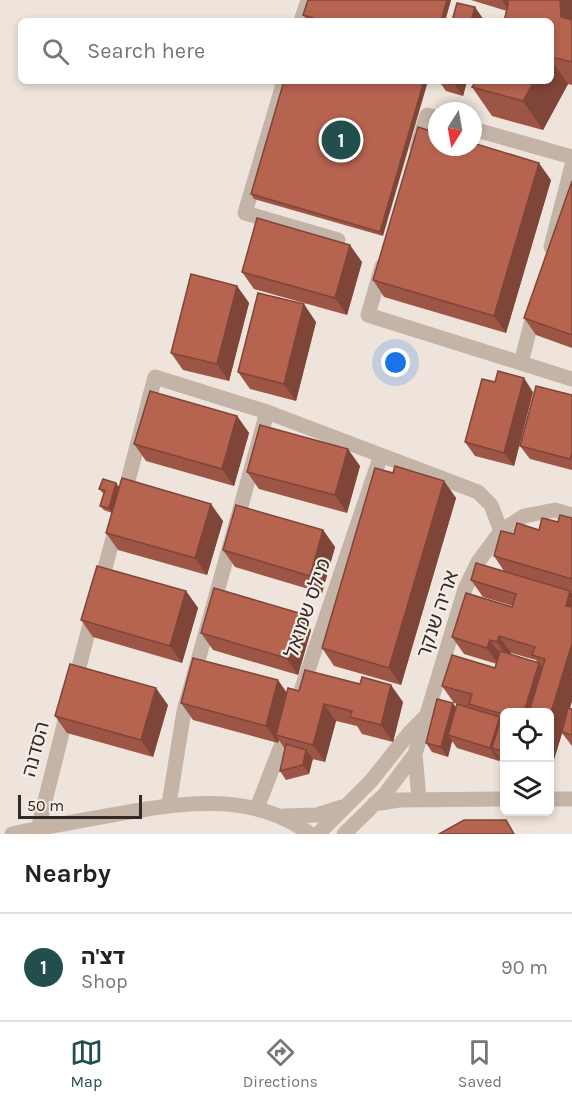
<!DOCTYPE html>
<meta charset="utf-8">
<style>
:root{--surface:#fff;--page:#f6f6f6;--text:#222;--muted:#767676;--line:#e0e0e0;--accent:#224e4e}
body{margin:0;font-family:Karla,"Noto Sans Hebrew",sans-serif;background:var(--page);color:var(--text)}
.controls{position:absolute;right:18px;bottom:18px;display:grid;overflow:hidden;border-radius:9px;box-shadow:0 3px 9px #0003}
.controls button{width:54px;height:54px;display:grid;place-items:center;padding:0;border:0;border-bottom:2px solid var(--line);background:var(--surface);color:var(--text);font:30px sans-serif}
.compass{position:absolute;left:428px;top:102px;width:54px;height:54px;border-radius:50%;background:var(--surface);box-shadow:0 3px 9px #0003;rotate:191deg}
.scale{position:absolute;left:18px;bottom:15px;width:124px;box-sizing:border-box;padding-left:6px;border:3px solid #322a27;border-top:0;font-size:16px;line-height:21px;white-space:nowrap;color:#322a27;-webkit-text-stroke:4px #f6eee6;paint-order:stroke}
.you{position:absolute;left:396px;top:363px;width:21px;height:21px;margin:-15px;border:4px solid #fff;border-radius:50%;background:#1a73e8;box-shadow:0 0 0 9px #1a73e833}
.badge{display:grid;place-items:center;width:39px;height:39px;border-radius:50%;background:var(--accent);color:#fff;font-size:20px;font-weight:700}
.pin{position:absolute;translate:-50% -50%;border:3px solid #fff;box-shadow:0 2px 6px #0006}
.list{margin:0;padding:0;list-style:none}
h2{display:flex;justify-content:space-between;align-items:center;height:78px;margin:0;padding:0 24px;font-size:26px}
h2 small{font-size:20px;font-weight:400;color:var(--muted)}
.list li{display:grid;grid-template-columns:39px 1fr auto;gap:18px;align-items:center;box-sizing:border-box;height:108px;padding:0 24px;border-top:2px solid var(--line)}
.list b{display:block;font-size:22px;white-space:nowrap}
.list p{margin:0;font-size:20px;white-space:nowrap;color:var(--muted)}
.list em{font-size:20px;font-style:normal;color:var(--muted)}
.icon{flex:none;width:33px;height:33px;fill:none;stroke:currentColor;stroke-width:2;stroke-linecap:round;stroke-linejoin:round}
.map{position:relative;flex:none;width:572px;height:834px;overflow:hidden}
.search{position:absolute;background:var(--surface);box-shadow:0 3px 9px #0003;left:18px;right:18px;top:18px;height:66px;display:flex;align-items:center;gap:15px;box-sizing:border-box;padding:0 21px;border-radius:9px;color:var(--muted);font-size:22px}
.sheet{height:186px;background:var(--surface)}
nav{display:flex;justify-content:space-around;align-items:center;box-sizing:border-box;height:84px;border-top:2px solid var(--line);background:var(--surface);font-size:16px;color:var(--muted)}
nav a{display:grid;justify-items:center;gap:3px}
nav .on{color:var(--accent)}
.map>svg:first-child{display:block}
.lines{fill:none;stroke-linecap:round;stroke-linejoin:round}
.minor{stroke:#c4b4a8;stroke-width:15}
.wall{fill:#9d5545;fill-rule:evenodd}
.shaded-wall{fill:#7f4538}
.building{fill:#b66350;stroke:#7f4538;stroke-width:1.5}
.labels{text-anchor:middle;stroke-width:4.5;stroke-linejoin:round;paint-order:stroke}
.street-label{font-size:20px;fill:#322a27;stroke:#f6eee6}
</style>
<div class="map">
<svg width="572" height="834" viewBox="0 0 572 834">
<rect width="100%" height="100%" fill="#eee4db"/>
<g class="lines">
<!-- minor -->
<path class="minor" d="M 301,21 L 308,0
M 284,81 L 245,213 L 338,240
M 473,129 L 572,157
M 417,148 L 427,115 L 437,118
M 551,247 L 572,165
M 382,266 L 368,315 L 572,379
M 521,363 L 535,308
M 123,500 L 155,377 L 267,412 L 478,492 L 491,505 L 501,531
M 100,587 L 117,523
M 74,686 L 93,613
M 302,688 L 381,455
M 415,754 L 419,799
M 550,799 L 572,799
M 169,804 L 184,711 L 267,412
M 374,804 L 399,800 L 504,799
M 257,808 L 288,728
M 283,816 L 317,815 L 342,807
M 38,829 L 68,709
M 12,834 C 45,827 78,821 112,815 C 178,803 252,790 310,834
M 318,834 L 371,781 L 410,732 L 425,717
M 344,834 L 385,794 L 415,754 L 465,589 L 478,562 L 501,531 L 524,516 L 555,510 L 572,515"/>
</g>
<!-- wall -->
<path class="wall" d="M 451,0 L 445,21 L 310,21 L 307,20 L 303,15 Z
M 471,0 L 572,0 L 572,85 L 568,84 L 543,130 L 492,116 L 472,87 L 551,81 L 551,21 L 507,11 Z
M 284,81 L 383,236 L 254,199 L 251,194 Z
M 439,81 L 467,81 L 463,96 L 446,91 Z
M 551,180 L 506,333 L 384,297 L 373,280 Z
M 572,181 L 572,348 L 536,335 L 524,318 Z
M 362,262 L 347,315 L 254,289 L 242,272 Z
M 237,286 L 249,303 L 229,381 L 183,370 L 171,353 Z
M 316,322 L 296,401 L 250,389 L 238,372 Z
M 533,392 L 514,466 L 475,456 L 465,442 Z
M 572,395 L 572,470 L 530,459 L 520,446 Z
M 237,416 L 249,433 L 234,486 L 146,461 L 134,444 Z
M 360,466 L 347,513 L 259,489 L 247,472 Z
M 444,481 L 456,498 L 401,685 L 334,666 L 322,648 Z
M 116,483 L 119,487 L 223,521 L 207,575 L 118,550 L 106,533 L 112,513 L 104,510 L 100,506 L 104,494 L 99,489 Z
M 572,518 L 572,592 L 571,592 L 572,593 L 572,701 L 570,708 L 572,709 L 572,746 L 562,733 L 552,766 L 549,765 L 549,712 L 504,712 L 504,765 L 500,759 L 499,761 L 457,748 L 452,741 L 448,757 L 432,752 L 426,743 L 453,703 L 456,708 L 471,708 L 454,703 L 442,686 L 495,668 L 497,664 L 464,654 L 452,637 L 513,606 L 483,597 L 471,580 L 504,571 L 494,556 L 514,534 L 539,530 L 558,522 ZM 511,653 L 536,660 L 537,662 L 510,654 Z
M 323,530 L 335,547 L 322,593 L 235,567 L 223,550 Z
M 186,591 L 198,608 L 182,663 L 93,637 L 81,620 Z
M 299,613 L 311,630 L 298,675 L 213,650 L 201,633 Z
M 299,691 L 403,702 L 393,742 L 362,734 L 357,726 L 336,721 L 325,762 L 312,759 L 309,774 L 286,780 L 280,771 L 285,749 L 279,740 L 278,743 L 193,720 L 181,703 Z
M 168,705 L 153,757 L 67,733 L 55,716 Z"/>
<!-- shaded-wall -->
<path class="shaded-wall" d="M 447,0 L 451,0 L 445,21 L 441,21 Z
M 502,0 L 514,0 L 510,12 Z
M 560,0 L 572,0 L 572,33 L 561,17 Z
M 475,7 L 484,20 L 484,21 L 471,21 Z
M 551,60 L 568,84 L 543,130 L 523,101 L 534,81 L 551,81 Z
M 424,81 L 428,81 L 383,236 L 380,232 Z
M 454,81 L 467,81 L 463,96 L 454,83 Z
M 539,163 L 551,180 L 506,333 L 494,316 Z
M 350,245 L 362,262 L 347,315 L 335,298 Z
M 237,286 L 249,303 L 229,381 L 217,364 Z
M 304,304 L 316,322 L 296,401 L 284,384 Z
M 524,378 L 533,392 L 514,466 L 504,453 Z
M 237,416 L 249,433 L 234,486 L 222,469 Z
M 348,449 L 360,466 L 347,513 L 335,495 Z
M 444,481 L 456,498 L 401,685 L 389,668 Z
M 116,483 L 119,487 L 112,513 L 109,508 Z
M 211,504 L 223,521 L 207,575 L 195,558 Z
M 323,530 L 335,547 L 322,593 L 310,576 Z
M 186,591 L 198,608 L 182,663 L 170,646 Z
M 570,591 L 572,593 L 572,614 L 566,606 Z
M 299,613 L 311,630 L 298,675 L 286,658 Z
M 499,636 L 511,653 L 509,659 L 497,642 Z
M 490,640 L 502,657 L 499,665 L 487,648 Z
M 572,644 L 572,676 L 571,676 L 572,678 L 572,701 L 552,766 L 549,762 L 549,719 Z
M 539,663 L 551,680 L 541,712 L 524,712 Z
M 278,680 L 290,697 L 276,735 L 279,740 L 278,743 L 266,726 Z
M 391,685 L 403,702 L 393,742 L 381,725 Z
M 156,688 L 168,705 L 153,757 L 141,740 Z
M 453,703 L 459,712 L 448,735 L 452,741 L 448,757 L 441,747 Z
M 324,704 L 336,721 L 325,762 L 313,745 Z
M 500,717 L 504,724 L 492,748 L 500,759 L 499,761 L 490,748 Z
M 306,750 L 313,759 L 309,774 L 303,765 Z"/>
<!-- building -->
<path class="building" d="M 308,0 L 447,0 L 441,21 L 312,21 L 313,18 L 303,15 Z
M 508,0 L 560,0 L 561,17 L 572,20 L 572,62 L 551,57 L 551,21 L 504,21 L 508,5 Z
M 457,3 L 475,7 L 471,21 L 452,21 Z
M 284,81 L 424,81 L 380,232 L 251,194 Z
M 476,81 L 534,81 L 523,101 L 472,87 Z
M 418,127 L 437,133 L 437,147 L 473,147 L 473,143 L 539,163 L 494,316 L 373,280 Z
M 572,181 L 572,335 L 524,318 Z
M 257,218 L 350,245 L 335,298 L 242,272 Z
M 191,274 L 237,286 L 217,364 L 171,353 Z
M 258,293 L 304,304 L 284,384 L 238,372 Z
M 498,371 L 524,378 L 504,453 L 465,442 L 482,379 L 495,382 Z
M 536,386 L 572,395 L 572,453 L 570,459 L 520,446 Z
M 150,391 L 237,416 L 222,469 L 134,444 Z
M 260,425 L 348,449 L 335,495 L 247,472 Z
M 395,466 L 444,481 L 389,668 L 322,648 L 375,468 L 393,473 Z
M 122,478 L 211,504 L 195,558 L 106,533 Z
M 103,479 L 116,483 L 109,508 L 100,506 L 105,490 L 99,489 Z
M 236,505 L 323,530 L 310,576 L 223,550 Z
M 560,515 L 572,518 L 572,579 L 494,556 L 501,531 L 514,534 L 517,523 L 539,530 L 542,518 L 558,522 Z
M 476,563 L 570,591 L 566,606 L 572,607 L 572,644 L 549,719 L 549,712 L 529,712 L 545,659 L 532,655 L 535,647 L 499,636 L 497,642 L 490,640 L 487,648 L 452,637 L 466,593 L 512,607 L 516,594 L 471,580 Z
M 97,566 L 186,591 L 170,646 L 81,620 Z
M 214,588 L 299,613 L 286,658 L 201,633 Z
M 500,651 L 539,663 L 524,712 L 504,712 L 504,752 L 492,748 L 502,714 L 469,704 L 472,694 L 442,686 L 452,655 L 495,668 Z
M 193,658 L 278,680 L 266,726 L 181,703 Z
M 70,664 L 156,688 L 141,740 L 55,716 Z
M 305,670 L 360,684 L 362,677 L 391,685 L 381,725 L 350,717 L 352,711 L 324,704 L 313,745 L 276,735 L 288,688 L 299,691 Z
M 437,699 L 453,703 L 441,747 L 426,743 Z
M 457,704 L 500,717 L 490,748 L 448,735 Z
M 568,708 L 572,709 L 572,735 L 562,732 Z
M 286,744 L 306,750 L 303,765 L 280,771 Z
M 464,820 L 506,820 L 514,834 L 439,834 Z"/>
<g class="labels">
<!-- street labels -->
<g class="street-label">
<text transform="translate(307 608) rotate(-71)" y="7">מילס שמואל</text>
<text transform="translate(437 614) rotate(-71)" y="7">אריה שנקר</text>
<text transform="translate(35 749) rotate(-75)" y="7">הסדנה</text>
</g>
</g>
</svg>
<div class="controls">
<button><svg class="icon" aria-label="locate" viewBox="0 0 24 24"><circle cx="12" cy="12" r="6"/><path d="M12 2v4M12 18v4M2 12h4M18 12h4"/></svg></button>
<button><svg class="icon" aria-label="layers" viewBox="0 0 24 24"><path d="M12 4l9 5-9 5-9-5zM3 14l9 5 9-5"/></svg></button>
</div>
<svg class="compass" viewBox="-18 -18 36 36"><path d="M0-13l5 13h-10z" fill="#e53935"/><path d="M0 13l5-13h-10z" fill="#767676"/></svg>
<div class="scale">50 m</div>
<div class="you"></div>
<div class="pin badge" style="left:341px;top:140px">1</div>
<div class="search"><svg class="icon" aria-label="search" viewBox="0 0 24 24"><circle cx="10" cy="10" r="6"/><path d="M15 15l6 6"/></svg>Search here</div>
</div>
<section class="sheet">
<h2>Nearby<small></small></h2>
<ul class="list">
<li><span class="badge">1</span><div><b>דצ'ה</b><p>Shop</p></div><em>90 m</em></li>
</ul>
</section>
<nav>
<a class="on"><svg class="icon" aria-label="map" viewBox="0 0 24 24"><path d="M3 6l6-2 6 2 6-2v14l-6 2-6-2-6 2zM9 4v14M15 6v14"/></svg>Map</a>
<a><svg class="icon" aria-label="directions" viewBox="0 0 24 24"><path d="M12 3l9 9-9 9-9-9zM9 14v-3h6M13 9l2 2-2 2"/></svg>Directions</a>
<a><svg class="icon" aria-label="saved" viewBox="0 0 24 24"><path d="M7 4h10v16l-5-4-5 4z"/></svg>Saved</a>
</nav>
